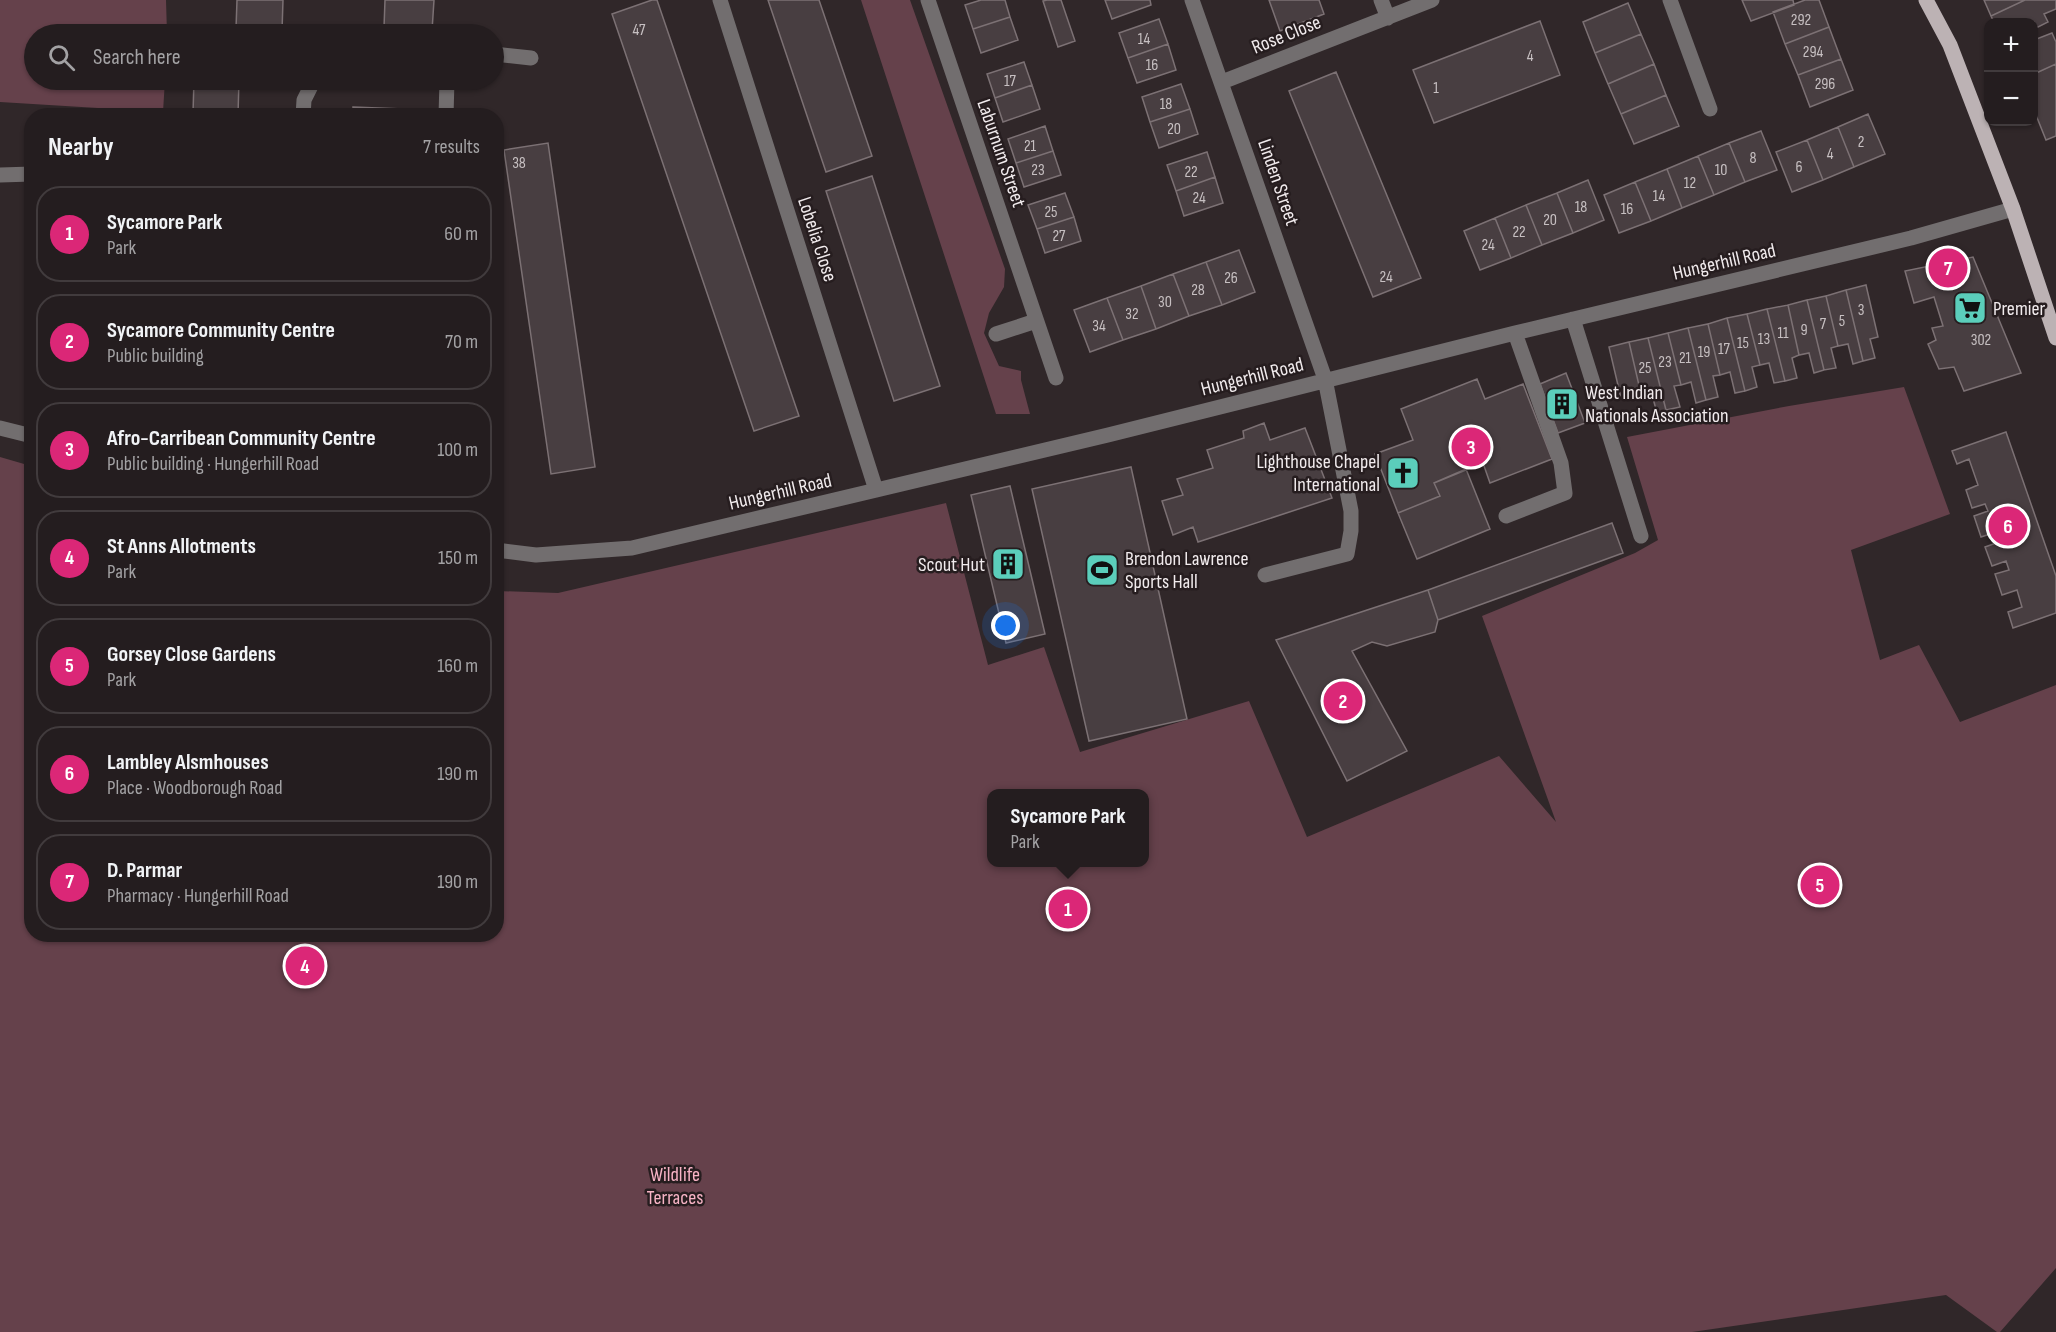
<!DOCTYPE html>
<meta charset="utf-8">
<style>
:root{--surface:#241d1f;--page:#302a2c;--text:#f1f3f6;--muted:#a3a2a4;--line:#413b3d;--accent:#db2777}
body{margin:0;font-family:"Sofia Sans Condensed",sans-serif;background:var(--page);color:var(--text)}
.controls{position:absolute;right:18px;top:18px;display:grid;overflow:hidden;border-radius:12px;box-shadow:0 2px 4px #0004}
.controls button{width:54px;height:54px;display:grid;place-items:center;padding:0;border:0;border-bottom:2px solid var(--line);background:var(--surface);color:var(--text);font:30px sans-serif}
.you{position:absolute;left:1006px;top:626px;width:21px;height:21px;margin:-15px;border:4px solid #fff;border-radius:50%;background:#1a73e8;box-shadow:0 0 0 9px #1a73e833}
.badge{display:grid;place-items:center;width:39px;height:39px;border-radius:50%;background:var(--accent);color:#fff;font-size:20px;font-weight:700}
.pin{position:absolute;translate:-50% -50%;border:3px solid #fff;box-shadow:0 2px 6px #0006}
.popup{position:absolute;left:987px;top:789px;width:162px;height:78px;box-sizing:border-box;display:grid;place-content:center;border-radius:12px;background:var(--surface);filter:drop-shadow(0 2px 4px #0005);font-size:20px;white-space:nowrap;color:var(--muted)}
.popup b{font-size:22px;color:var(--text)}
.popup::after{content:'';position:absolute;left:50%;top:100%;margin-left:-12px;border:12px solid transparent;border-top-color:var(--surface)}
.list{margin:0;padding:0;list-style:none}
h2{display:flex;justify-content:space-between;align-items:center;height:78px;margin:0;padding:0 24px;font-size:26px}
h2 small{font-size:20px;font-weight:400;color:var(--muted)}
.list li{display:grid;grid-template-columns:39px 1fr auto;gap:18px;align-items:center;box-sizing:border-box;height:96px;margin:0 12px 12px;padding:0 12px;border:2px solid var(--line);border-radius:24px}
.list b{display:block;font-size:22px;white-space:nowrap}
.list p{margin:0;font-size:20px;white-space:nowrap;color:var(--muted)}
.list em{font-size:20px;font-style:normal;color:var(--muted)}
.icon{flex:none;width:33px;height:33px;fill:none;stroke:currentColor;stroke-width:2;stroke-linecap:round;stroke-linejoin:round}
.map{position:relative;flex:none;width:2056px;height:1332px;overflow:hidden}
.search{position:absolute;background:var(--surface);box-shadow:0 2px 4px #0004;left:24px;top:24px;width:480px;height:66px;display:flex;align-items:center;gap:15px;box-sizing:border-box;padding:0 21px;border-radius:33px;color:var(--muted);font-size:22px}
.panel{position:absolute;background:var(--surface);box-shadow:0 2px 4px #0004;left:24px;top:108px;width:480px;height:834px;border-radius:24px}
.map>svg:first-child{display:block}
.green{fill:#65414b;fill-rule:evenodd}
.building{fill:#483e41;stroke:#7c7174;stroke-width:1.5}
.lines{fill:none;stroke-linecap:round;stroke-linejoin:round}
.minor{stroke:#726e6f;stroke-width:15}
.major{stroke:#bcb2b4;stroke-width:15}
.labels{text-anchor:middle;stroke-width:5;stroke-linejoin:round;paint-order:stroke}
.number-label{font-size:16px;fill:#c7c0c2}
.street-label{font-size:20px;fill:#f1ebed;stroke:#261d1f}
.poi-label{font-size:20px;fill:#f1ebed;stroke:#261d1f;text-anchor:start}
.park-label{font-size:20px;fill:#f8b4c6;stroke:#261d1f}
</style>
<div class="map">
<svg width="2056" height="1332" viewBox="0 0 2056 1332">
<rect width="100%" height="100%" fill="#302729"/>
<!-- green -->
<path class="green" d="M 0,0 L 166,0 L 167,34 L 34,34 L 34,80 L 165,80 L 163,112 L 0,102 Z
M 861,0 L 910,0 L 1005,269 L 1004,287 L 989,313 L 984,333 L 999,366 L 1021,371 L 1021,380 L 1030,414 L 996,414 Z
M 1904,387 L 1950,514 L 1851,550 L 1880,660 L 1919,645 L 1960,722 L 2056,685 L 2056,1268 L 2000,1332 L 1997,1332 L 1946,1295 L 1692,1332 L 0,1332 L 0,457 L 31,466 L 32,934 L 496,934 L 497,591 L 558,593 L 946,503 L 988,665 L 1044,647 L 1080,752 L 1249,701 L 1307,837 L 1499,756 L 1556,822 L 1482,616 L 1635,553 L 1658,540 L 1627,437 L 1789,406 ZM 992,794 L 1144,794 L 1144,862 L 992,862 Z"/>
<!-- building -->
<path class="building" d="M 237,0 L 283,0 L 282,31 L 236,29 Z
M 385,0 L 434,0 L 432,31 L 384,28 Z
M 652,0 L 657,0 L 799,416 L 754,431 L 612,14 Z
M 768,0 L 819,0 L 872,156 L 826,172 Z
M 981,0 L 1005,0 L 1010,17 L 973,29 L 965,5 Z
M 1047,0 L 1061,0 L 1075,41 L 1058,47 L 1043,1 Z
M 1105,0 L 1150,0 L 1151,5 L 1112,19 Z
M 1269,0 L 1319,0 L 1324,14 L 1280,31 Z
M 1742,0 L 1793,0 L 1794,5 L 1751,21 Z
M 1805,0 L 1819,0 L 1829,27 L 1785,44 L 1773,12 Z
M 1984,0 L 2025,0 L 1991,16 Z
M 2025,0 L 2056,0 L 2056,9 L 2044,14 L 2048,22 L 2034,29 L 2034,22 L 1994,22 L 1991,16 Z
M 1628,3 L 1641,34 L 1595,53 L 1583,22 Z
M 1010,17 L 1018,40 L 981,53 L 973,29 Z
M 1159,19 L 1168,44 L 1128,58 L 1119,33 Z
M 1540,21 L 1560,75 L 1434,123 L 1413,70 Z
M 1829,27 L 1841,59 L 1798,75 L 1785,44 Z
M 2052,33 L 2056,42 L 2056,64 L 2034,74 L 2034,40 Z
M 1641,34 L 1654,64 L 1608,84 L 1595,53 Z
M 1168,44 L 1176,70 L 1137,83 L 1128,58 Z
M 1841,59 L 1853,90 L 1810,107 L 1798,75 Z
M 1024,62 L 1032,85 L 995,98 L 987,74 Z
M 1654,64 L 1666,95 L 1621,114 L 1608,84 Z
M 2056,64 L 2056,136 L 2046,140 L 2034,110 L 2034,74 Z
M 1336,72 L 1421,278 L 1373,297 L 1289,91 Z
M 194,80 L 239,80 L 238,115 L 193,113 Z
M 1181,84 L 1190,109 L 1150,122 L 1142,97 Z
M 1032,85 L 1040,109 L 1003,122 L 995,98 Z
M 1666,95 L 1679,126 L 1634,144 L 1621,114 Z
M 353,107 L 403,109 L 402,116 L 353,116 Z
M 1190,109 L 1198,134 L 1159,148 L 1150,122 Z
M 1868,114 L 1885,154 L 1854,167 L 1838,127 Z
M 1045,126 L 1053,151 L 1016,163 L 1008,139 Z
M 1838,127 L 1854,167 L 1823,180 L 1807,140 Z
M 1761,131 L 1777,170 L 1745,182 L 1729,143 Z
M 1807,140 L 1823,180 L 1792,192 L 1776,152 Z
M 548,143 L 595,467 L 551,474 L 504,150 Z
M 1729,143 L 1745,182 L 1714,195 L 1698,156 Z
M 1053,151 L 1061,175 L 1024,187 L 1016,163 Z
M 1207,152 L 1215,177 L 1176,191 L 1167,165 Z
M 1698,156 L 1714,195 L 1682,208 L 1667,169 Z
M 1667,169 L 1682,208 L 1651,221 L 1635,182 Z
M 872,176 L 940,386 L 894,401 L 826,191 Z
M 1215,177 L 1223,203 L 1184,216 L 1176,191 Z
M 1588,180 L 1604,220 L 1573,233 L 1557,193 Z
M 1635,182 L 1651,221 L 1619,233 L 1604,195 Z
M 1065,193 L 1074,217 L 1037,229 L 1028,205 Z
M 1557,193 L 1573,233 L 1542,245 L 1526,205 Z
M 1526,205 L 1542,245 L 1511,258 L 1495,218 Z
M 1074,217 L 1081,241 L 1045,253 L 1037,229 Z
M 1495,218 L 1511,258 L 1480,270 L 1464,231 Z
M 1239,250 L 1255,292 L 1222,305 L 1206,262 Z
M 1973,257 L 2021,373 L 1964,391 L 1954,367 L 1939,369 L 1928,344 L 1936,340 L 1932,328 L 1943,326 L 1934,297 L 1914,303 L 1905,271 Z
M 1206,262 L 1222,305 L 1189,316 L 1173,274 Z
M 1173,274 L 1189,316 L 1156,329 L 1141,286 Z
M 1866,285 L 1878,337 L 1870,339 L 1875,358 L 1863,361 L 1846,290 Z
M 1141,286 L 1156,329 L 1123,340 L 1107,298 Z
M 1846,290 L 1863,361 L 1853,364 L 1848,344 L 1838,346 L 1826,296 Z
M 1826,296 L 1838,346 L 1831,348 L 1836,368 L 1824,370 L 1807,300 Z
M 1107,298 L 1123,340 L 1090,352 L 1074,310 Z
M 1807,300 L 1824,370 L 1814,373 L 1809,353 L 1799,355 L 1788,305 Z
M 1788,305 L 1799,355 L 1792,358 L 1797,378 L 1785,381 L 1767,309 Z
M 1767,309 L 1785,381 L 1774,383 L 1769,363 L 1760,365 L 1747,314 Z
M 1747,314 L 1760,365 L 1752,367 L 1757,387 L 1745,391 L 1727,318 Z
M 1727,318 L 1745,391 L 1735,393 L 1730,372 L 1720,375 L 1708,324 Z
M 1708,324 L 1720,375 L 1713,376 L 1718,397 L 1706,400 L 1688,328 Z
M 1688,328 L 1706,400 L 1696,403 L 1691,382 L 1681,385 L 1668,333 Z
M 1668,333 L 1681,385 L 1674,386 L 1680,407 L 1666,410 L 1648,338 Z
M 1648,338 L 1666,410 L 1657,413 L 1651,391 L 1641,394 L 1629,342 Z
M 1629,342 L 1641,394 L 1621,398 L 1609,347 Z
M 1566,373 L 1585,423 L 1558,433 L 1540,384 Z
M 1477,379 L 1485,399 L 1523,384 L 1552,459 L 1490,483 L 1483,463 L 1434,483 L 1440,496 L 1398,513 L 1375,454 L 1413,440 L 1401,409 Z
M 1264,423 L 1270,440 L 1305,428 L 1332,498 L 1198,542 L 1193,527 L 1173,535 L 1162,501 L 1183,495 L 1177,479 L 1213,468 L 1207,450 L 1244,438 L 1243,431 Z
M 2006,432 L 2056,576 L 2056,613 L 2013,628 L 2008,612 L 2022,607 L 2017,590 L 2002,595 L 1995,574 L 2009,570 L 2006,561 L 1992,566 L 1985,547 L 1999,542 L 1996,532 L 1981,537 L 1974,516 L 1988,511 L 1985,504 L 1972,508 L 1966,490 L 1978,485 L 1969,459 L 1957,464 L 1952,451 Z
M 1131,467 L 1187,719 L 1089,741 L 1032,489 Z
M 1466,469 L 1490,529 L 1417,559 L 1398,513 L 1440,496 L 1434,483 Z
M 1010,486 L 1045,634 L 1006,643 L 971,495 Z
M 1612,523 L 1623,553 L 1438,620 L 1428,590 Z
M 1428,590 L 1438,620 L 1435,632 L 1387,646 L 1372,642 L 1352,651 L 1407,751 L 1347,781 L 1276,640 Z"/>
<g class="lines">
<!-- minor -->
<path class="minor" d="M 720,0 L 876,490
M 928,0 L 1056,378
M 1192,0 L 1325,379 L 1351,511 L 1351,531 L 1347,554 L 1265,575
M 1381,0 L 1388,18
M 1670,0 L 1710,109
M 494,54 L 531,58
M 1222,82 L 1432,0
M 303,116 L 304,100 L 314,80
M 446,116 L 447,80
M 0,175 L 32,174
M 1573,319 L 1641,536
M 996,334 L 1036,321
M 0,428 L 32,436
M 1506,516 L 1565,493 L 1561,463 L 1515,333
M 496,550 L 536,555 L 632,548 L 1108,435 L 1515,333 L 1911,238 L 2013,209"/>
<!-- major -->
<path class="major" d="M 1926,0 L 1950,45 L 2013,209 L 2056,338"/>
</g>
<!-- icons -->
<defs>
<symbol id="supermarket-square" viewBox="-11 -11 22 22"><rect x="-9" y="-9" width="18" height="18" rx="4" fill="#5bcebb" stroke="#261d1f"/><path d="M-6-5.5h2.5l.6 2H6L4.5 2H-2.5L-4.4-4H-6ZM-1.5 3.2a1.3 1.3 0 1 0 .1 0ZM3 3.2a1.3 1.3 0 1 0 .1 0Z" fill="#111"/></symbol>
<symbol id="building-square" viewBox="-11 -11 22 22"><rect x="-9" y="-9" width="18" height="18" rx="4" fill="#5bcebb" stroke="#261d1f"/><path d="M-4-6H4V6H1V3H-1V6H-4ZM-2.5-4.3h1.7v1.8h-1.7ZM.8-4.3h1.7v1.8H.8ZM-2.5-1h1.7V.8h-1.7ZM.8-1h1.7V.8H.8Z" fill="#111"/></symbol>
<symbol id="church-square" viewBox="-11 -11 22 22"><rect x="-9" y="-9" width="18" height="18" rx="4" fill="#5bcebb" stroke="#261d1f"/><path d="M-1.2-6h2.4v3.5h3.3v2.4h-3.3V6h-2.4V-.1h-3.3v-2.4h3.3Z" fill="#111"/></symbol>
<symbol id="stadium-square" viewBox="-11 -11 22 22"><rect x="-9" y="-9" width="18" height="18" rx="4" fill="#5bcebb" stroke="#261d1f"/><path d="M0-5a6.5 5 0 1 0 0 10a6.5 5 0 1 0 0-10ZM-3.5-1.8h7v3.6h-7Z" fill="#111"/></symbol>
</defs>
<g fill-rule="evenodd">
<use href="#supermarket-square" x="1951" y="289" width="38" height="38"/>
<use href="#building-square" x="1543" y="385" width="38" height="38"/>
<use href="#church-square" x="1384" y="454" width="38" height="38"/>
<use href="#building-square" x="989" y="545" width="38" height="38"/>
<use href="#stadium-square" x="1083" y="551" width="38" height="38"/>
</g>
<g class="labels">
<!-- number labels -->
<g class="number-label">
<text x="1801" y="25">292</text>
<text x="639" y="35">47</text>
<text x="1144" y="44">14</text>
<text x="1813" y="57">294</text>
<text x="1530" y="61">4</text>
<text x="1152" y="70">16</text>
<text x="1010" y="86">17</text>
<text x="1825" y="89">296</text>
<text x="1436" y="93">1</text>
<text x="1166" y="109">18</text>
<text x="1174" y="134">20</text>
<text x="1861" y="147">2</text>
<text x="1030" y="151">21</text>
<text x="1830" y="159">4</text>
<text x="1753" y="163">8</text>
<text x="519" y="168">38</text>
<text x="1799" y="172">6</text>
<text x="1038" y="175">23</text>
<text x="1721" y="175">10</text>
<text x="1191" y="177">22</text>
<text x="1690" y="188">12</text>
<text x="1659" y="201">14</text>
<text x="1199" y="203">24</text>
<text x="1581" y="212">18</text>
<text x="1627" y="214">16</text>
<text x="1051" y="217">25</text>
<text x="1550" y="225">20</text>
<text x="1519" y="237">22</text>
<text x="1059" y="241">27</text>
<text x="1488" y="250">24</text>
<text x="1386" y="282">24</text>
<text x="1231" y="283">26</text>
<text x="1198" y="295">28</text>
<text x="1165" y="307">30</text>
<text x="1861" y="315">3</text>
<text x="1132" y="319">32</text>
<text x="1842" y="326">5</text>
<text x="1823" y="329">7</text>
<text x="1099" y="331">34</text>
<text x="1804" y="335">9</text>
<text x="1783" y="338">11</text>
<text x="1764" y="344">13</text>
<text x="1981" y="345">302</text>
<text x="1743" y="348">15</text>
<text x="1724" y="354">17</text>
<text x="1704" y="357">19</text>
<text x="1685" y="363">21</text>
<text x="1665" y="367">23</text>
<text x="1645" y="373">25</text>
</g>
<!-- street labels -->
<g class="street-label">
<text transform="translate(1286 34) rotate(-22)" y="7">Rose Close</text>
<text transform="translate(1002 153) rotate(71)" y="7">Laburnum Street</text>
<text transform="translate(1279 182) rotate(71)" y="7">Linden Street</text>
<text transform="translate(818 239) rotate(72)" y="7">Lobelia Close</text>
<text transform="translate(1724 261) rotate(-13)" y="7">Hungerhill Road</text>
<text transform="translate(1252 376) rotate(-14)" y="7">Hungerhill Road</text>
<text transform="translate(780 491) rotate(-13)" y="7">Hungerhill Road</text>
</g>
<!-- poi labels -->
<g class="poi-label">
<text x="1993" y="315">Premier</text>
<text x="1585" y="399">West Indian<tspan x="1585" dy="23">Nationals Association</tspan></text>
<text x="1380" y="468" text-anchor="end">Lighthouse Chapel<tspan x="1380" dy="23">International</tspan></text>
<text x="1125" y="565">Brendon Lawrence<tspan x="1125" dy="23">Sports Hall</tspan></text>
<text x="985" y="571" text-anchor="end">Scout Hut</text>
</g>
<!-- park labels -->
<g class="park-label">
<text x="675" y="1181">Wildlife<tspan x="675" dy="23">Terraces</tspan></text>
</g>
</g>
</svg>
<div class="controls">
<button>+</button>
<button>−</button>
</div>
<div class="you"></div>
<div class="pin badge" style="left:1068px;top:909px">1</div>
<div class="popup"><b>Sycamore Park</b>Park</div>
<div class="pin badge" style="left:1343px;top:701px">2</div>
<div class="pin badge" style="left:1471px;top:447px">3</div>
<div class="pin badge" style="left:305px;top:966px">4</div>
<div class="pin badge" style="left:1820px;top:885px">5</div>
<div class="pin badge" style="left:2008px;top:526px">6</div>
<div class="pin badge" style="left:1948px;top:268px">7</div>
<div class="search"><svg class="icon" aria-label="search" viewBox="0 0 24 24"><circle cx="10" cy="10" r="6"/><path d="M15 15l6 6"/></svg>Search here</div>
<section class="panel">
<h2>Nearby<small>7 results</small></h2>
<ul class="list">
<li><span class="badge">1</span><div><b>Sycamore Park</b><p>Park</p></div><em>60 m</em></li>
<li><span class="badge">2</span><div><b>Sycamore Community Centre</b><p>Public building</p></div><em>70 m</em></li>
<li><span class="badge">3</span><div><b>Afro-Carribean Community Centre</b><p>Public building · Hungerhill Road</p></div><em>100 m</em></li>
<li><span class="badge">4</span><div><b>St Anns Allotments</b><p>Park</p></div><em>150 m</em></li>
<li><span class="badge">5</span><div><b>Gorsey Close Gardens</b><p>Park</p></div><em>160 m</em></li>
<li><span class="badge">6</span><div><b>Lambley Alsmhouses</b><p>Place · Woodborough Road</p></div><em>190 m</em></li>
<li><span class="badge">7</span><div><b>D. Parmar</b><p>Pharmacy · Hungerhill Road</p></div><em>190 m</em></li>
</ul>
</section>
</div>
